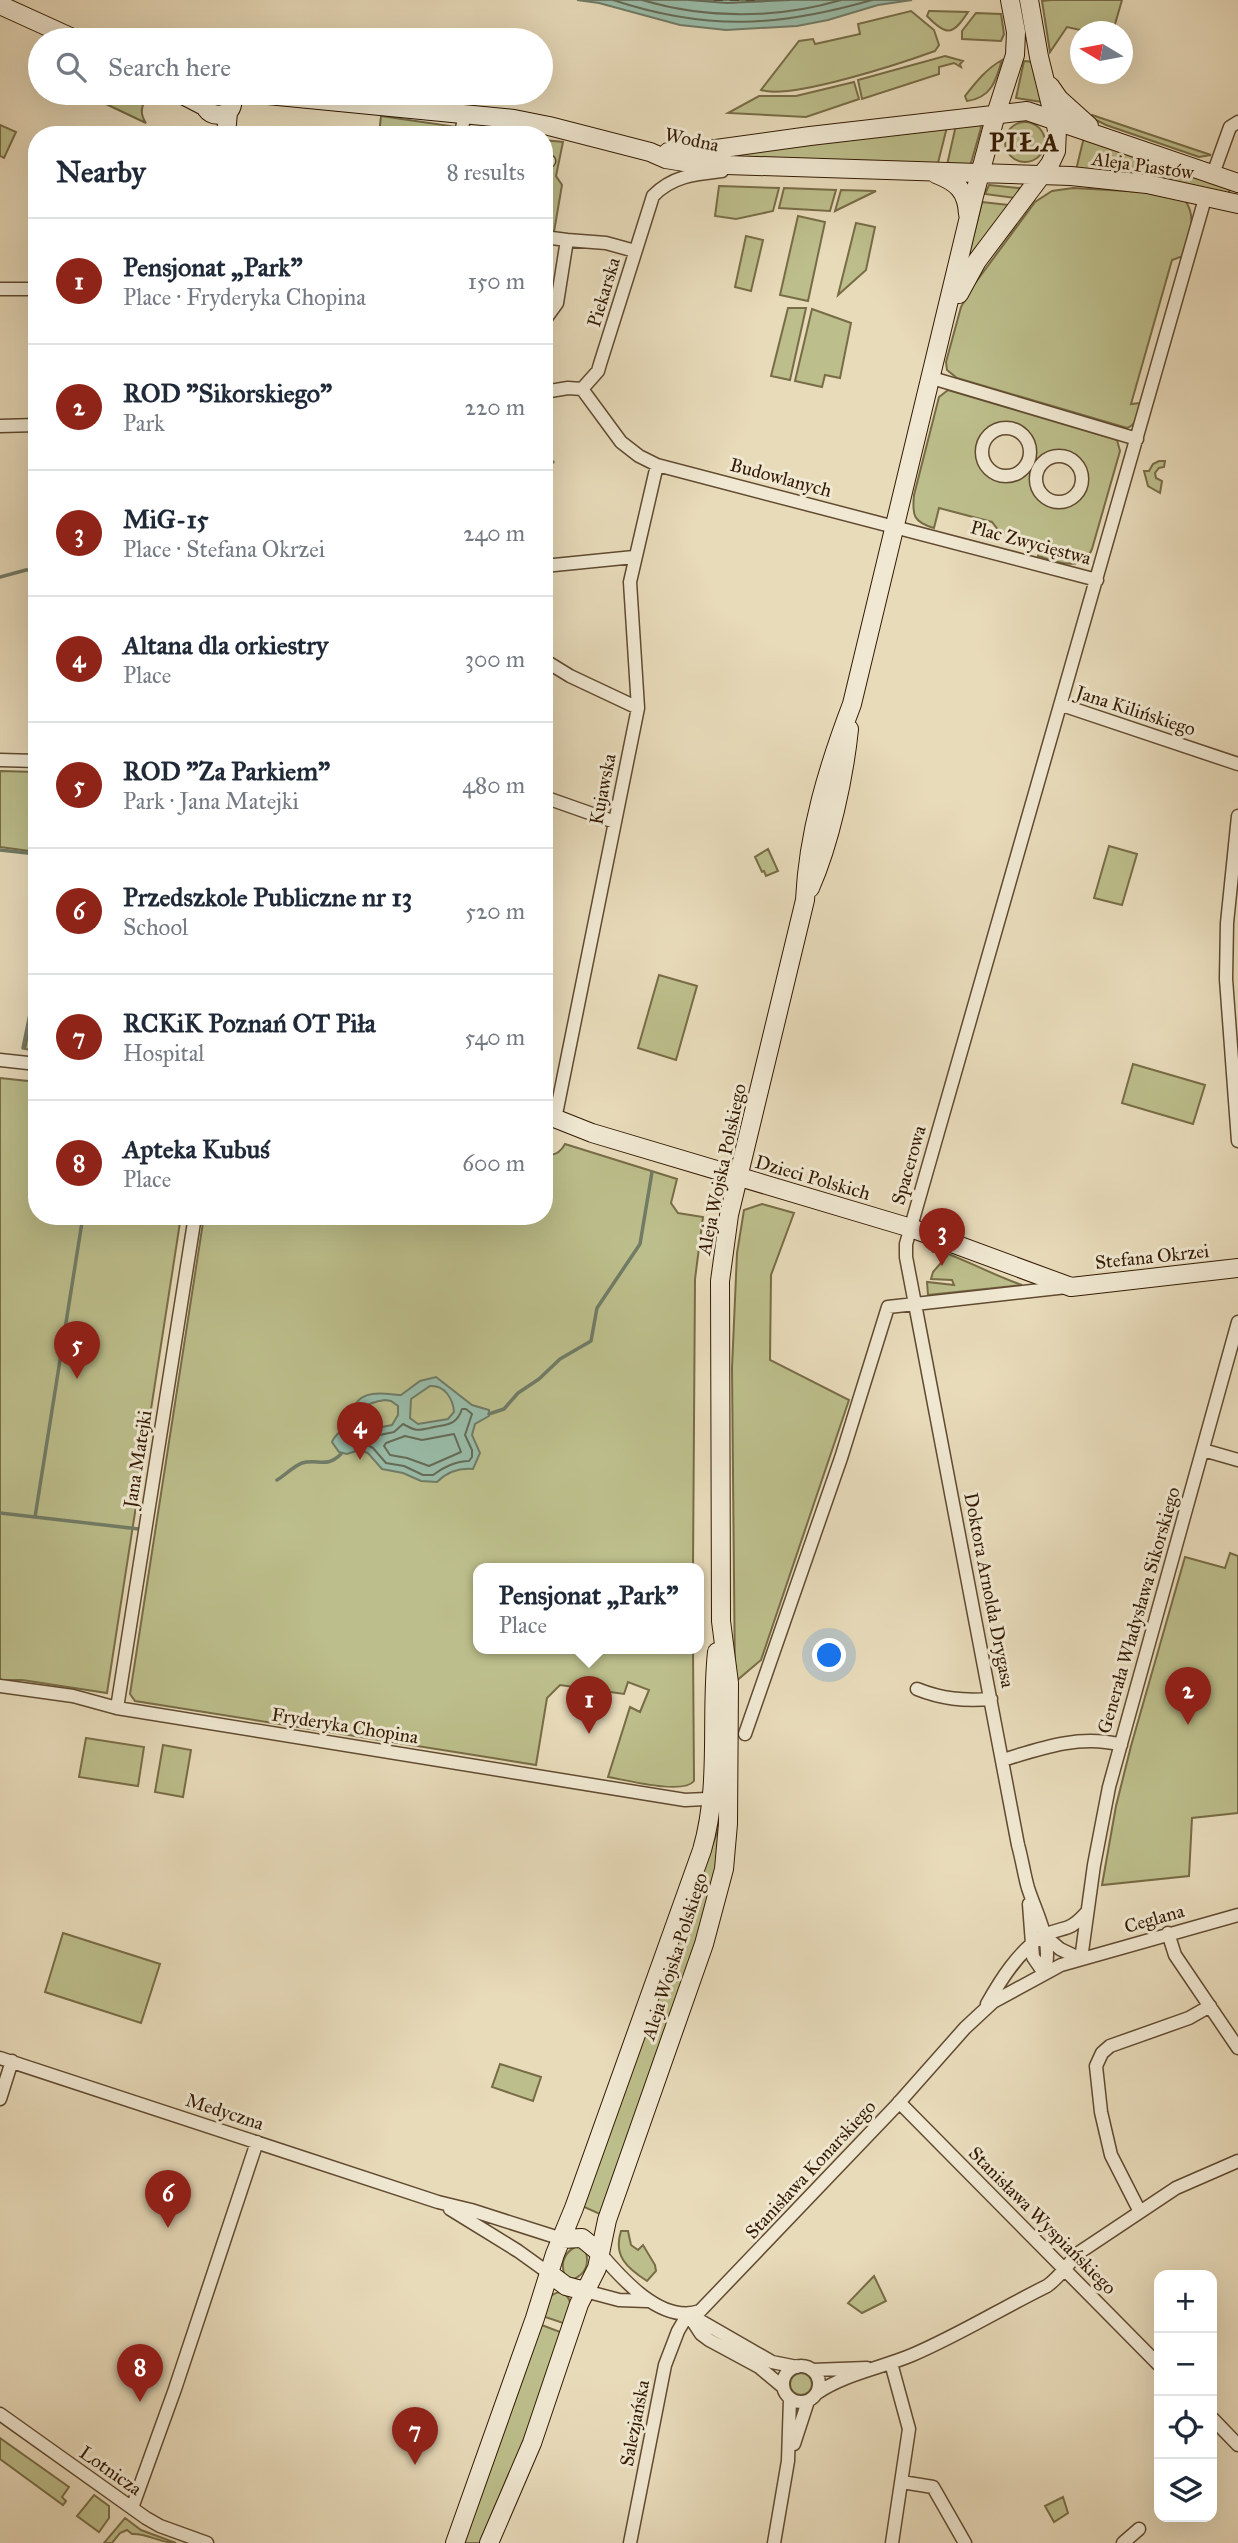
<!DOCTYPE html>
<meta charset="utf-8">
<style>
:root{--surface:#fff;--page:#f2f2f3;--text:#1f2937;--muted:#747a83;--line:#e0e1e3;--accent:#8f2418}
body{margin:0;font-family:"IM FELL Great Primer",serif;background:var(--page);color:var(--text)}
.controls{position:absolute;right:21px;bottom:21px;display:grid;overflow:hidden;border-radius:14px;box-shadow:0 7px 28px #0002}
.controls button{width:63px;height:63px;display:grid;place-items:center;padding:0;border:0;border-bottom:2px solid var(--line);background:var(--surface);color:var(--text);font:35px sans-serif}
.compass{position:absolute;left:1070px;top:21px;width:63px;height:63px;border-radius:50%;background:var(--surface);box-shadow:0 7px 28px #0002;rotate:280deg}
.you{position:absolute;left:830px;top:1656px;width:24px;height:24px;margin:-18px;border:5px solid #fff;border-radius:50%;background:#1a73e8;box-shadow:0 0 0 10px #1a73e833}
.badge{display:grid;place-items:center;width:46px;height:46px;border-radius:50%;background:var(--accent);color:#fff;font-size:23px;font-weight:700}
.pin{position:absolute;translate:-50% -58px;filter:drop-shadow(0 2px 4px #0008)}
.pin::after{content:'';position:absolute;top:37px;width:24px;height:21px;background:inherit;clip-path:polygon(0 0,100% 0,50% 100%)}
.popup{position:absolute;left:473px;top:1563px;width:231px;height:91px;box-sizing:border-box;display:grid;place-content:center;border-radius:14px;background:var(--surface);filter:drop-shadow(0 2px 5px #0005);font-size:23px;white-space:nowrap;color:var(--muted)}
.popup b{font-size:26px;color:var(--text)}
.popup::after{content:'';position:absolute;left:50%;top:100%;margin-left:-14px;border:14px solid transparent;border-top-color:var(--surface)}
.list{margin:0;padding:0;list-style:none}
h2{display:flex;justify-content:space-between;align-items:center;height:91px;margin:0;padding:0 28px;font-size:30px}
h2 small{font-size:23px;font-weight:400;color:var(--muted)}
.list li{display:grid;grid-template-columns:46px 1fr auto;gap:21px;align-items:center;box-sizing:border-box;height:126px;padding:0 28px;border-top:2px solid var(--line)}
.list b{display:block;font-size:26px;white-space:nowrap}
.list p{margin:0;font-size:23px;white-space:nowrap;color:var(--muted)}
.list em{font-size:23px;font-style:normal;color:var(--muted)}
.icon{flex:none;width:38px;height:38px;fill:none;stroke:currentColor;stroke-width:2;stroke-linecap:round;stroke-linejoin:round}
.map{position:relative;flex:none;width:1238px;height:2543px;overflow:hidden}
.search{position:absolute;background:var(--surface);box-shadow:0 7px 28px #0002;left:28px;top:28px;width:525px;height:77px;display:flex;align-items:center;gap:18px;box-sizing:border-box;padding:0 24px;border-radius:38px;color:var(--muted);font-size:26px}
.panel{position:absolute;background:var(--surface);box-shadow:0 7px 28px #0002;left:28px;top:126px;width:525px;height:1099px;border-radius:28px}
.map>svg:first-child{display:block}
.green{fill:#bcbe8b;stroke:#786c46;stroke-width:2;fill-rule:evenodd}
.water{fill:#99bca9;stroke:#717b66;stroke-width:2;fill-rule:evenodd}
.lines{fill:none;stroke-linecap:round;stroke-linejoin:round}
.shore{stroke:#666b56;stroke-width:2}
.stream{stroke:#717b66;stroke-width:3.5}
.ferry{stroke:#524b34;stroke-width:2;stroke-dasharray:9 7;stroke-linecap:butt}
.street-casing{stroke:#614a30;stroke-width:15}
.secondary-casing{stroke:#341a02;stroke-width:20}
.street{stroke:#f0e8d2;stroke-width:12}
.secondary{stroke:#f0e8d2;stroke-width:18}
.labels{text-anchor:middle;stroke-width:6;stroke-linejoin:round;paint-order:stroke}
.street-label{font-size:19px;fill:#341a02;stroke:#f0e8d2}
.district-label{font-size:26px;font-weight:bold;letter-spacing:2px;fill:#341a02;stroke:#f0e8d2}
</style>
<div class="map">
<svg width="1238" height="2543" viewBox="0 0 1238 2543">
<rect width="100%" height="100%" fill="#e8dbba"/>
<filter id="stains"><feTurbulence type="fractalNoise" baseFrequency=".00286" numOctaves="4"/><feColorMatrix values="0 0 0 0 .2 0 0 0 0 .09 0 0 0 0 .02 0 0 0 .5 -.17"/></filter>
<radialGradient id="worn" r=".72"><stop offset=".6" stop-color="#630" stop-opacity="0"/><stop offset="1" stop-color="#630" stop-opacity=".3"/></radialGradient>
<!-- green -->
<path class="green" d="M 1051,0 L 1122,0 L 1113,31 L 1085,31 L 1067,27 L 1050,52 L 1042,1 Z
M 911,11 L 934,30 L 939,45 L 935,51 C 902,63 790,100 761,90 L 799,41 L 813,39 L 815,44 L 860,34 L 858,24 Z
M 929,11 L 930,11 L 968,12 C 953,35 947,37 927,16 Z
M 976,13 L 1001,14 L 1004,34 L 1001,41 L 962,39 L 962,31 Z
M 945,56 L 963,61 L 960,64 L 961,67 L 954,63 L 939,67 L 939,74 L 862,99 L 858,80 Z
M 1002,60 C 996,81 991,98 967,101 L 965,96 C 976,82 986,69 1002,60 Z
M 1024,61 L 1034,62 L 1042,102 L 1016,98 Z
M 854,82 L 859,99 L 806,117 L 728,113 L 759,96 L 796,96 Z
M 91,93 L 148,93 C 143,104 138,112 146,123 L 89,96 Z
M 1092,115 L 1211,155 L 1199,157 L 1106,125 L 1090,117 Z
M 381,116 L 511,135 L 379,135 Z
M1005 142a20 20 0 1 1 40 0a20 20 0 1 1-40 0Z
M 980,124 L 981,128 L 971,163 L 968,166 L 947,165 L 956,125 Z
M 0,125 L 16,132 L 4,158 L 0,156 Z
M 947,127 L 938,163 L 934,164 L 717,158 L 713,153 Z
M 1084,137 L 1231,188 L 1228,194 L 1143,175 L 1076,170 Z
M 544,140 L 563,142 L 556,176 L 562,185 L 554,232 L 544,231 Z
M 989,185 L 1019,188 L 1019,192 L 1015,198 L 985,194 Z
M 719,186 L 779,188 L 773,211 L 736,219 L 715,216 Z
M 784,188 L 836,190 L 830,211 L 779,208 Z
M 1073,188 L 1163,193 L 1184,199 C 1198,217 1189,235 1183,256 L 1172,260 L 1131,404 L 1141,403 C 1138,412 1138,424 1127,428 L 957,378 L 947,370 L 946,362 L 961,307 L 970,290 L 1035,202 L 1052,191 Z
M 841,190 L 876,191 L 835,211 Z
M 982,202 L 1009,205 L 969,259 L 968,258 Z
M 798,216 L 825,222 L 808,301 L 780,295 Z
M 856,223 L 875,227 L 866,270 L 838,295 Z
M 746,236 L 763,240 L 751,291 L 735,287 Z
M 788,308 L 806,308 L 790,380 L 771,376 Z
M 812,309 L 851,323 L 840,378 L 825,375 L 822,387 L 795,381 Z
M 948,390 L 1117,440 L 1120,451 L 1092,549 C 1082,573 1058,562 1038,556 L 1042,542 L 999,531 L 992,522 L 939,508 L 934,528 C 913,522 912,515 914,495 L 939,397 ZM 1004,429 C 1050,432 1024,498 989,468 C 977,451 984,433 1004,429 ZM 1059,456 C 1072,457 1080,465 1082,479 C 1075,520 1022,497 1040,467 C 1045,460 1051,457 1059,456 Z
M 1159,461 L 1165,461 L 1164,467 L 1159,468 L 1155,473 L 1156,478 L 1162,481 L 1160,493 L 1148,486 L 1144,471 L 1149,471 L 1153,464 Z
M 0,771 L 37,772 L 37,852 L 0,847 Z
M 1109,846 L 1137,854 L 1122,905 L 1094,898 Z
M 768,849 L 778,871 L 766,876 L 764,871 L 762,872 L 755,857 Z
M 659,975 L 697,986 L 676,1060 L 638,1048 Z
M 37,995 L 37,1051 L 25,1049 Z
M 1133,1064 L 1205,1085 L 1193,1124 L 1122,1103 Z
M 0,1078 L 37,1082 L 37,1216 L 181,1216 L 107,1693 L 22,1680 L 0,1680 Z
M 565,1144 L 677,1179 L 671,1203 L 678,1213 L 703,1217 L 695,1279 L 693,1568 L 479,1568 L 479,1648 L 693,1648 L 694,1781 C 683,1795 626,1780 608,1777 L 630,1707 L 640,1712 L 649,1690 L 628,1682 L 624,1694 L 560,1685 L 547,1698 L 536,1765 L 135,1701 L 130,1694 L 204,1216 L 544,1216 L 544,1153 C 554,1157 560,1153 565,1144 Z
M 762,1204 L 794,1213 L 771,1275 L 770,1360 L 849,1400 L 761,1660 L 735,1682 L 732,1368 L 737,1253 L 744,1210 Z
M 929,1247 C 961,1257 990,1274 1022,1285 L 928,1295 L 927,1282 L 954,1285 L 952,1280 L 931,1279 L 933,1272 L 947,1256 L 939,1252 L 933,1252 Z
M 1230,1553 L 1238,1556 L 1238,1813 L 1192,1818 L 1189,1876 L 1102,1885 L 1116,1806 L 1131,1746 L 1185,1557 L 1225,1568 Z
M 86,1738 L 144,1747 L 138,1786 L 79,1777 Z
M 163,1745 L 191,1750 L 183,1797 L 155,1792 Z
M 719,1827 L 722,1829 L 711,1899 L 602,2215 L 582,2206 Z
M 63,1933 L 160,1964 L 141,2023 L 45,1992 Z
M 500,2064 L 541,2077 L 533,2101 L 492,2087 Z
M 621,2231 L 628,2231 L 631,2245 L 638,2250 L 643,2245 L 655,2265 L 656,2271 L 647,2281 C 627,2268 613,2256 621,2231 Z
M 575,2247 L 579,2247 L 586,2252 C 589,2264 585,2274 574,2279 L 565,2276 C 560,2264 564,2253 575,2247 Z
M 874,2276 L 886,2301 L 862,2313 L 848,2303 Z
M 561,2292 C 576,2299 569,2311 566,2324 L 542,2316 C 546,2305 547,2293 561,2292 Z
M 539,2324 L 563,2333 L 538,2410 L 482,2543 L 462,2543 Z
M790 2384a11 11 0 1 1 22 0a11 11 0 1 1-22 0Z
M 0,2438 L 69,2487 L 62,2497 L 66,2501 L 63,2505 L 0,2459 Z
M 94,2495 L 109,2506 L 109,2518 L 99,2532 L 77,2516 Z
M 1063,2497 L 1068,2513 L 1054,2522 L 1045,2506 Z
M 125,2518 L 141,2530 L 176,2543 C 160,2543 147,2533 132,2534 L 127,2530 L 120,2533 L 112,2543 L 104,2543 Z"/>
<!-- water -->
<path class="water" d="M 577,0 L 912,0 L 878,5 L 828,20 L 797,26 L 726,30 L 680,25 L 599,3 Z
M 436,1377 L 472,1405 L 489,1410 L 489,1416 L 475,1424 L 472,1435 L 480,1453 L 473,1469 C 460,1468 447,1472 437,1482 L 421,1481 L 403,1473 L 382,1469 L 368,1453 L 359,1450 L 347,1454 L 339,1452 L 332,1442 C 335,1434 342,1432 346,1425 C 350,1419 352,1411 355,1405 C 364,1389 386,1394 401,1395 L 420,1381 ZM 430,1386 C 445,1385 453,1399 454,1412 L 448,1419 L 418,1424 L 410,1418 L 411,1399 ZM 385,1400 L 391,1401 L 398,1406 L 398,1415 L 392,1425 L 366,1430 L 354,1430 L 352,1427 C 359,1408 365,1403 385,1400 Z"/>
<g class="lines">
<!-- shore -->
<path class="shore" d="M 613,0 C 707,31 778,27 872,0
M 642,0 C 706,19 777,19 841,0
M 689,0 L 727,3 L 790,0
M 462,1409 L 466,1409 L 472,1414 L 465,1435 L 472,1450 L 472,1457 L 469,1461 C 457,1461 443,1467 433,1475 L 423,1475 L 404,1466 L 386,1463 L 373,1448 L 362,1442 L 365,1438 L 394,1432 L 403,1424 C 416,1431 416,1431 430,1428 C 445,1424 456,1427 462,1409 Z
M 454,1434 L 461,1452 L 429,1466 L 407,1458 L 390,1455 L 384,1446 L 386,1443 L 405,1436 L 422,1440 Z"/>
<!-- stream -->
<path class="stream" d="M 544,462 L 553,462
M 0,577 L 26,570 L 37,570
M 0,850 L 37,854
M 23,1048 L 37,980
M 489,1414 L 504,1409 L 518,1393 L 539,1379 L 560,1359 L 591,1341 L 597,1308 L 640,1244 L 652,1172
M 277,1480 C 285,1475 294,1466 302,1463 C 318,1458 326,1469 341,1454
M 0,1513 L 139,1529
M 35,1517 L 83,1216"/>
<!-- ferry -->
<path class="ferry" d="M 714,0 L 758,0"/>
<defs>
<path id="street" d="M 461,135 L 463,123
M 544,164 L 549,161
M 1213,174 L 1230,127 L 1238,122
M 544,237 L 567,240 L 557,303 L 544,321
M 567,240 L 606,243 L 635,251
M 0,289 L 37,289
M 932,378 L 1137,439
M 582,389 L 621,442 L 639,456 L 657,465 L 1097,580
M 582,389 L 598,371 L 600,364 L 653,196 C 672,176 695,174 722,171
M 544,392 L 568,388 L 582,389
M 0,426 L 37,425
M982 452a24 24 0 1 1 48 0a24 24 0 1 1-48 0Z
M1036 479a23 23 0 1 1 46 0a23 23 0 1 1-46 0Z
M 544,566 L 634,557
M 544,660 L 570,676 L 638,708
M 1062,705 L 1238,764
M 0,760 L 37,761
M 544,797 L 615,822
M 1238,816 L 1227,923 L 1226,979 L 1238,1141
M 0,1060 L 37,1064
M 555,1119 L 638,708 L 630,582 L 657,465
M 1203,1450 L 1238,1460
M 0,1686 L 73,1696 L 117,1708 L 685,1800 L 706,1799 L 716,1804
M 917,1689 C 942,1699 963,1701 991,1699
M 117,1708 L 195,1216
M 745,1734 L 841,1458 L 888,1307 L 915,1304 L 906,1257 L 906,1244 L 1206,195
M 1003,1760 C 1041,1748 1081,1734 1121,1745
M 1029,1904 L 1033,1957 L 1044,1973
M 1168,1933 L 1175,1955 L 1238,2048
M 1046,1937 L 1060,1949 L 1081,1959
M 1081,1959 L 1094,1865 L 1109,1787 L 1238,1322
M 1044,1973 C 1054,1944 1037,1916 1028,1888 C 1024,1874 1022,1859 1018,1845 L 915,1304 L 1067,1287
M 987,2004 C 1000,1981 1019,1950 1043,1936 C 1064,1925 1067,1934 1086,1913
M 0,2058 L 438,2202 L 471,2210 L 562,2239
M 0,2099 L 12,2061
M 899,2102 L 1159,2365
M 450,2209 L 518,2251 L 550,2274
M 1140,2212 L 1111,2155 L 1101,2112 L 1096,2066 L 1102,2053 L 1110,2046 L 1189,2018 L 1210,2006
M 599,2252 C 621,2278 662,2325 700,2311 L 895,2107 L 965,2028 L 993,2002 L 1061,1965 L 1238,1915
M 585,2291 L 619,2300 L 647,2301
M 688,2314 L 701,2334 L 709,2340 L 759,2367 L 783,2387
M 692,2316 L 772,2362 L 797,2367
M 891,2363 L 909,2429 L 892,2543
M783 2384a18 18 0 1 1 36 0a18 18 0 1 1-36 0Z
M 812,2370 L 867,2368
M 817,2393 C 845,2374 881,2368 912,2355 C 959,2335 1002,2308 1047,2286 C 1061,2276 1068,2263 1080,2252 L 1176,2188 L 1238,2161
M 0,2414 L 146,2518 L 160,2526 L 207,2543
M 1212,2418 L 1238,2445
M 794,2444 L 808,2401
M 902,2482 L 933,2487 L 965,2543
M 132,2508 L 175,2389 L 257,2142
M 630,2543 L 665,2365 L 678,2331 L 688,2314
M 774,2543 L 788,2461 L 790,2399
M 1123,2543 L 1139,2529"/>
<path id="secondary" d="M 0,5 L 77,40
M 1050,86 L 1059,99 L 1089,126
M 179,93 L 206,107
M 207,93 C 193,121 243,123 230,93
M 247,93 L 514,119 L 549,126 L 650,152 L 666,159 L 696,164 L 1071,176 L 1147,184 L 1238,204
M 226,135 L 228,112
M 668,152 L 716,149 L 810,136 L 1027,111 L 1238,183
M 936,174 C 957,182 967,191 968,214
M 959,294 L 977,261 L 1050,164 L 1056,151 L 1057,130 L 1039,57 L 1029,0
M 810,888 C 830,843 844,778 849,729
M 544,1114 L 592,1133 L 911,1228 L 1071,1287 L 1238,1268
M 562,2239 L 582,2238 L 599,2252
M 550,2274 L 566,2286 L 585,2291
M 455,2543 L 535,2318 L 555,2254 L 574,2208 L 702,1850 C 721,1785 710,1718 717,1652
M 489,2543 L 532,2443 L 579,2304 L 597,2268 L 607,2220 L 704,1944 L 724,1869 L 728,1824 L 729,1683 L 721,1621 L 720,1281 L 729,1215 L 805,900 C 808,833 828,767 852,704 L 974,196 L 996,114 L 1015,55 L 1016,32 L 1010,0"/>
</defs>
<!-- street casing -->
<use href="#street" class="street-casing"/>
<!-- secondary casing -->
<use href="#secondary" class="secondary-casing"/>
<!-- street -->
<use href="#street" class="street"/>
<!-- secondary -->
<use href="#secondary" class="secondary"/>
</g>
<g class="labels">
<!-- street labels -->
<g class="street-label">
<text transform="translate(692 139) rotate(12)" y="7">Wodna</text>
<text transform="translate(1143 165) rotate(8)" y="7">Aleja Piastów</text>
<text transform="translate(603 292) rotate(-73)" y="7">Piekarska</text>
<text transform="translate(781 477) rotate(15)" y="7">Budowlanych</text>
<text transform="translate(1031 542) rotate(15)" y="7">Plac Zwycięstwa</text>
<text transform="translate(1136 710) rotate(18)" y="7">Jana Kilińskiego</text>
<text transform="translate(602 789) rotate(-79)" y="7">Kujawska</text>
<text transform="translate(908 1165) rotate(-74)" y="7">Spacerowa</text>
<text transform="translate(721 1169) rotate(-78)" y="7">Aleja Wojska Polskiego</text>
<text transform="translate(813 1177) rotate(16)" y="7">Dzieci Polskich</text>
<text transform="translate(1152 1256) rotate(-6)" y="7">Stefana Okrzei</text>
<text transform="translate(137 1459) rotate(-81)" y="7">Jana Matejki</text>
<text transform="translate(990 1590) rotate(79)" y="7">Doktora Arnolda Drygasa</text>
<text transform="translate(1138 1610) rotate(-74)" y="7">Generała Władysława Sikorskiego</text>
<text transform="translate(345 1725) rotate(9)" y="7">Fryderyka Chopina</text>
<text transform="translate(1154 1918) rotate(-16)" y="7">Ceglana</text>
<text transform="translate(674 1956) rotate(-72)" y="7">Aleja Wojska Polskiego</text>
<text transform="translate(225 2111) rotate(18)" y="7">Medyczna</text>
<text transform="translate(810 2169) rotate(-47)" y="7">Stanisława Konarskiego</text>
<text transform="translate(1043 2220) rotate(45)" y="7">Stanisława Wyspiańskiego</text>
<text transform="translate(634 2423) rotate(-79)" y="7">Salezjańska</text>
<text transform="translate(111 2470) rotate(35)" y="7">Lotnicza</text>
</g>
<!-- district labels -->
<g class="district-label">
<text x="1025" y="151">PIŁA</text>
</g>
</g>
<rect width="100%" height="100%" filter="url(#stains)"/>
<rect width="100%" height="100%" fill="url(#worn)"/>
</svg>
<div class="controls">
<button>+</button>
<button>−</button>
<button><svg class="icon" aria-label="locate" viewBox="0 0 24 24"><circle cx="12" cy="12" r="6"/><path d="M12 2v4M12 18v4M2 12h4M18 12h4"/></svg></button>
<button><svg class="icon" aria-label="layers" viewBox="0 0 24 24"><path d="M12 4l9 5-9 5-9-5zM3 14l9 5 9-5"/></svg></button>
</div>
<svg class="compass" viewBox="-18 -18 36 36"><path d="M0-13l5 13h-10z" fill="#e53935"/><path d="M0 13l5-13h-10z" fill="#747a83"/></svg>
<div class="you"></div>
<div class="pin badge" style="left:589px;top:1734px">1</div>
<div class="popup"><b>Pensjonat „Park”</b>Place</div>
<div class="pin badge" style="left:1188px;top:1725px">2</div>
<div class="pin badge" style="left:942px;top:1266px">3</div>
<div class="pin badge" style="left:360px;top:1460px">4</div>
<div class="pin badge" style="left:77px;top:1379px">5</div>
<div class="pin badge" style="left:168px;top:2228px">6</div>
<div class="pin badge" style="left:415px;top:2465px">7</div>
<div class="pin badge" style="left:140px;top:2402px">8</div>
<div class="search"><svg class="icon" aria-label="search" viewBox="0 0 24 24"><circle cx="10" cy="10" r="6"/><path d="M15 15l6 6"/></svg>Search here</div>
<section class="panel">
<h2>Nearby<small>8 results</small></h2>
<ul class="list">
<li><span class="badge">1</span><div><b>Pensjonat „Park”</b><p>Place · Fryderyka Chopina</p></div><em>150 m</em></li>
<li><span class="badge">2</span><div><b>ROD &quot;Sikorskiego&quot;</b><p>Park</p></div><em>220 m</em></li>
<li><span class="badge">3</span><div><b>MiG-15</b><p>Place · Stefana Okrzei</p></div><em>240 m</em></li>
<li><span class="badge">4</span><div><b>Altana dla orkiestry</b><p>Place</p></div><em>300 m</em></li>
<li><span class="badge">5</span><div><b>ROD &quot;Za Parkiem&quot;</b><p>Park · Jana Matejki</p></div><em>480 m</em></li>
<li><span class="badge">6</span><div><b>Przedszkole Publiczne nr 13</b><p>School</p></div><em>520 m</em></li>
<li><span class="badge">7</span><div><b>RCKiK Poznań OT Piła</b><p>Hospital</p></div><em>540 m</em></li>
<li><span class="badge">8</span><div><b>Apteka Kubuś</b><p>Place</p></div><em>600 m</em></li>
</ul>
</section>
</div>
